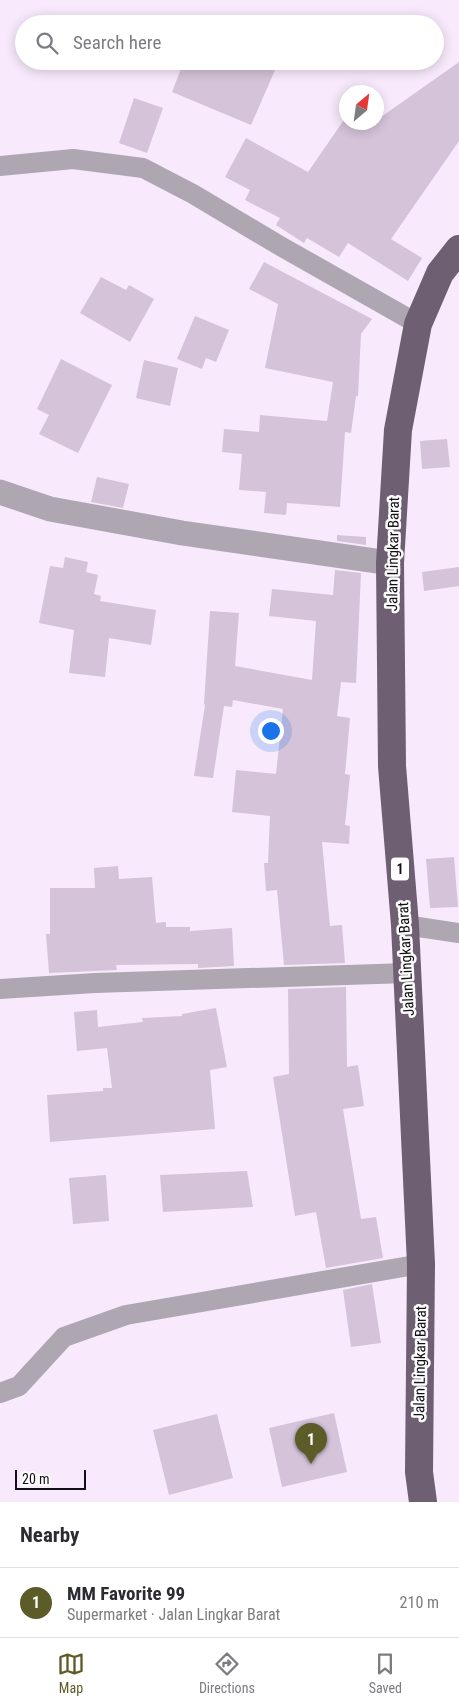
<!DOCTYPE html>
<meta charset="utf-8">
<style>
:root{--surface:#fff;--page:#f7f7f7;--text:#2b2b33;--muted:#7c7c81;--line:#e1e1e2;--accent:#5c5c29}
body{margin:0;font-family:"Roboto Condensed",sans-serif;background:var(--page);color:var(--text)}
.compass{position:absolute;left:339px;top:85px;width:45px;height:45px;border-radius:50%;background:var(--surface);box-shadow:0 2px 12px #0003;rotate:29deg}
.scale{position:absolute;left:15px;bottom:12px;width:71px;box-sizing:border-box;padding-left:5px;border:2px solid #140f16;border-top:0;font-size:14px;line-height:18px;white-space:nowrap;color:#140f16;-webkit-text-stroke:4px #fdfdfd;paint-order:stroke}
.you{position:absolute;left:270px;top:730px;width:18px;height:18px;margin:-12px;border:4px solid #fff;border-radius:50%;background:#1a73e8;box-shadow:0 0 0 8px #1a73e833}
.badge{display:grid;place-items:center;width:32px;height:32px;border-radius:50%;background:var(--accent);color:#fff;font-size:16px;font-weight:700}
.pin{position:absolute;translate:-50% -41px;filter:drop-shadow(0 1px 2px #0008)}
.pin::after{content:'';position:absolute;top:26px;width:18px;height:15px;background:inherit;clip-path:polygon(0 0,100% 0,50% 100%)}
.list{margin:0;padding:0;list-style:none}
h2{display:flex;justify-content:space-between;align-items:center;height:65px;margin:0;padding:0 20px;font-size:21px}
h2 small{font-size:16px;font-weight:400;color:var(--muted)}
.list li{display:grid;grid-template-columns:32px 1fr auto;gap:15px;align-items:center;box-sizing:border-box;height:70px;padding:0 20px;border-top:1px solid var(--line)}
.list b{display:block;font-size:19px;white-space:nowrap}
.list p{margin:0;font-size:16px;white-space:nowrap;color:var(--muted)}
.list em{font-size:16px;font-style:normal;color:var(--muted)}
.icon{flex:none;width:28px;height:28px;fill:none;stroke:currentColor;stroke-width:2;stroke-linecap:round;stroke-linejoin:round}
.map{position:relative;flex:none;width:459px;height:1502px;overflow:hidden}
.search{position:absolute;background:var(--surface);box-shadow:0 2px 12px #0003;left:15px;right:15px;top:15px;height:55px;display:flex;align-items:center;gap:12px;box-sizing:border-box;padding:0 18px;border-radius:28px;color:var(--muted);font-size:19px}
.sheet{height:135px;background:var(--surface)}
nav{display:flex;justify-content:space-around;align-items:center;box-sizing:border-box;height:70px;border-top:1px solid var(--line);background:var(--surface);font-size:14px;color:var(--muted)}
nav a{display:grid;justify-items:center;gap:2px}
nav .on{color:var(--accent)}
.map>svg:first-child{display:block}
.building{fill:#d4c3d9}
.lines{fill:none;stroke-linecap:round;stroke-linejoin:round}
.minor{stroke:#aea7b1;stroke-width:20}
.tertiary{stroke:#aea7b1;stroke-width:25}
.trunk{stroke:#6e6072;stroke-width:28}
.labels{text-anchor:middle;stroke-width:5;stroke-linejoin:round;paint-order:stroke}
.shield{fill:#fdfdfd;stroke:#5a565b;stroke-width:1}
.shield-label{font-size:14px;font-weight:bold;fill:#140f16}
.street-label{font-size:15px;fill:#140f16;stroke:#fdfdfd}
</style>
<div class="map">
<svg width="459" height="1502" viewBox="0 0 459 1502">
<rect width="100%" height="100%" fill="#f8eafc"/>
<!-- building -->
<path class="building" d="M 184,61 L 255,61 L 275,70 L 251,125 L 172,92 Z
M 459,62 L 459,141 L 391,239 L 422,258 L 408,281 L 348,243 L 339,257 L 307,238 L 304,243 L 276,225 L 280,218 L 245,200 L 250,190 L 225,177 L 246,138 L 308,172 L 346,117 L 346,122 L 376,122 L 376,114 L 381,117 Z
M 134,98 L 163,108 L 147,153 L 119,143 Z
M 264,262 L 372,319 L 361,334 L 358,396 L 356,396 L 351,433 L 345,432 L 340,507 L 287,503 L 286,515 L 264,513 L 266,492 L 239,490 L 242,454 L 222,452 L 224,429 L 259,432 L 260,415 L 327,421 L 333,382 L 265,368 L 278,304 L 249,289 Z
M 101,277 L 126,290 L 129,285 L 154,299 L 130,342 L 80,313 Z
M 195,316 L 229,330 L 216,362 L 206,358 L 202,369 L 177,359 Z
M 61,359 L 112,385 L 78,453 L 39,434 L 49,415 L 37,409 Z
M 144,360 L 178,368 L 170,406 L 136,398 Z
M 447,439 L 450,467 L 422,469 L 420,441 Z
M 97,477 L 129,484 L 123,508 L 91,502 Z
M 337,535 L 366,537 L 366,545 L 337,541 Z
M 65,557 L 88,562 L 86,572 L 98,575 L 94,594 L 101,596 L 100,601 L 156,610 L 151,645 L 109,638 L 105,677 L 69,673 L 74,630 L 39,623 L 50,566 L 63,568 Z
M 459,567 L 459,586 L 424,591 L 422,572 Z
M 335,570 L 361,573 L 356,683 L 341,682 L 337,716 L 350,718 L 345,774 L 350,775 L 345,825 L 350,826 L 349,844 L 322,842 L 330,926 L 342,925 L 345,963 L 284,965 L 277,890 L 266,891 L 264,863 L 268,863 L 270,816 L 232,812 L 236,770 L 276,774 L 283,709 L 233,700 L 232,707 L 224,706 L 213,778 L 194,776 L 205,705 L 204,704 L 210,611 L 239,613 L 235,666 L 312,680 L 316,621 L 269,616 L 272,589 L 333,595 Z
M 454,857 L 458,907 L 430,908 L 426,859 Z
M 118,866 L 119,879 L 152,877 L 156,923 L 166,922 L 166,927 L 190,927 L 190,931 L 232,928 L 234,966 L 198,968 L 198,964 L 116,965 L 117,970 L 49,973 L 46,934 L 50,934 L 50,888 L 95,888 L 94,868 Z
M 346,987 L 347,1067 L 358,1065 L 364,1106 L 343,1109 L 361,1219 L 376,1217 L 383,1258 L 326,1268 L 316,1212 L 295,1216 L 273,1077 L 289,1074 L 288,989 Z
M 216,1008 L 227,1067 L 210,1070 L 215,1129 L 50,1142 L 47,1095 L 103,1091 L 103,1088 L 112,1088 L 107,1048 L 77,1051 L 74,1012 L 97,1010 L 98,1027 L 143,1022 L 142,1018 L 182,1016 L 182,1014 Z
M 247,1171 L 253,1207 L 163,1212 L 160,1175 Z
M 106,1175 L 109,1221 L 73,1224 L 69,1178 Z
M 372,1284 L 381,1343 L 351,1347 L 343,1290 Z
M 334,1413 L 347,1472 L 282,1487 L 269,1428 Z
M 217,1414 L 233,1478 L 169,1495 L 153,1430 Z"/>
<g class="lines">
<!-- minor -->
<path class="minor" d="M 0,166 L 73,159 L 143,168 L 193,194 L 282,247 L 418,324
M 405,925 L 459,933
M 0,989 L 95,983 L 408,973
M 0,1393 L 19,1386 L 64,1337 L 126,1315 L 421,1264"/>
<!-- tertiary -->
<path class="tertiary" d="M 0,492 L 50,509 L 182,533 L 390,563"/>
<!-- trunk -->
<path class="trunk" d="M 423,1502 L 419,1472 L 421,1264 L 405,925 L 392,766 L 390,563 L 398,430 L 418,324 L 440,273 L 459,249"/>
</g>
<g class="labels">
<!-- shield labels -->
<rect class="shield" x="391" y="857.5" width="18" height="23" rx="4"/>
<g class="shield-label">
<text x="400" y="874">1</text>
</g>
<!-- street labels -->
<g class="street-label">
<text transform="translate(393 554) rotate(-89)" y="5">Jalan Lingkar Barat</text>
<text transform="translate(406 959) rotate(-93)" y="5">Jalan Lingkar Barat</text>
<text transform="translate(420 1363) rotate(-89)" y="5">Jalan Lingkar Barat</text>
</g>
</g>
</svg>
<svg class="compass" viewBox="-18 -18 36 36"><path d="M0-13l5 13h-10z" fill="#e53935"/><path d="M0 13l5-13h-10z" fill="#7c7c81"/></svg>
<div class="scale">20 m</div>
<div class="you"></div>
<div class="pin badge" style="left:311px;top:1464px">1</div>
<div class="search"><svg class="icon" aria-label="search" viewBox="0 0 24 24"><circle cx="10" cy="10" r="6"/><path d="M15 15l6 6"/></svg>Search here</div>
</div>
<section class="sheet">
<h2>Nearby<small></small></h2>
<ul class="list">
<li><span class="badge">1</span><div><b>MM Favorite 99</b><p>Supermarket · Jalan Lingkar Barat</p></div><em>210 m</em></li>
</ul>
</section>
<nav>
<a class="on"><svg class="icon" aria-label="map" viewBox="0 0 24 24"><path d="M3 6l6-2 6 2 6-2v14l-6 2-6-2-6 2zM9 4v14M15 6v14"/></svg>Map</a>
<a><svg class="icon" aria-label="directions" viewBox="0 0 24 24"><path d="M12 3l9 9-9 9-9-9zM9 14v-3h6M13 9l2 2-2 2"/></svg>Directions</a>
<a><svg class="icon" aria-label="saved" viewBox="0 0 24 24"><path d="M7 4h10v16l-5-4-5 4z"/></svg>Saved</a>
</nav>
